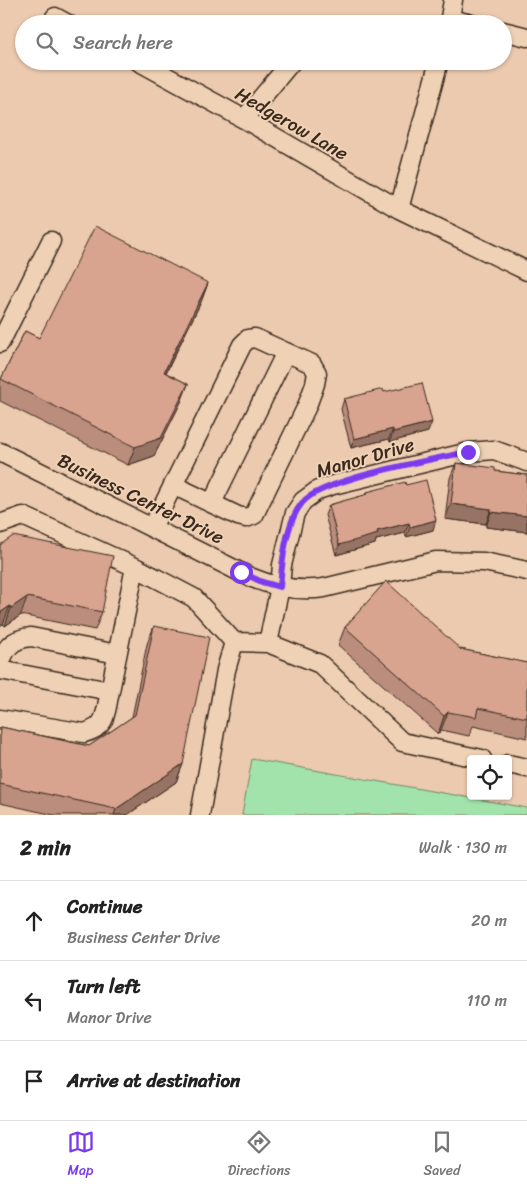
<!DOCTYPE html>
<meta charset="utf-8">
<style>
:root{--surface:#fff;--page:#f6f6f6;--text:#222;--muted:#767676;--line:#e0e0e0;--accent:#7c3aed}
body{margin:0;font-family:Sriracha,sans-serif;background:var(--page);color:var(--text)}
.controls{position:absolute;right:15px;bottom:15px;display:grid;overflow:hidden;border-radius:5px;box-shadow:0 1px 4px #0004}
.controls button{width:45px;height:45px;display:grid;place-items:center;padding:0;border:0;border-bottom:1px solid var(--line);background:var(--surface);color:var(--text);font:25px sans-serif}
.stop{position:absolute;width:15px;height:15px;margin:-11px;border:4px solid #7c3aed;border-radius:50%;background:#fff}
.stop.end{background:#7c3aed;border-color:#fff;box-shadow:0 1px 5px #0008}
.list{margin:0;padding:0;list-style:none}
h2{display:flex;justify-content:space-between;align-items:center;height:65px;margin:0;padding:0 20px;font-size:21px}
h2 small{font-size:16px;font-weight:400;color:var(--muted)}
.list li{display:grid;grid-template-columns:32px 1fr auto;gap:15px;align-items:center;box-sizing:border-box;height:80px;padding:0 20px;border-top:1px solid var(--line)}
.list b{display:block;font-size:19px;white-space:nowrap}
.list p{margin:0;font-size:16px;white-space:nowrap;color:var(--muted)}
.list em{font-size:16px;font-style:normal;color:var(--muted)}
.icon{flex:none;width:28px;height:28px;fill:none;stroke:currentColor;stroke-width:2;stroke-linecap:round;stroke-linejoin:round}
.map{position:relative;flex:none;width:527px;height:815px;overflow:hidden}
.search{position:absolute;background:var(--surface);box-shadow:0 1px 4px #0004;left:15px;right:15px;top:15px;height:55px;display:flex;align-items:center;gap:12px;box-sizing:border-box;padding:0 18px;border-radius:28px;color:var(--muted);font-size:19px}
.sheet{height:305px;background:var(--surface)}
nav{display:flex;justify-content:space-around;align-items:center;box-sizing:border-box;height:70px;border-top:1px solid var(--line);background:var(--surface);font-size:14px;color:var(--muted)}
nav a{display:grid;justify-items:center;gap:2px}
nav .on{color:var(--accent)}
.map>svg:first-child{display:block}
.green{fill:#a2e3ac;stroke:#6e8665}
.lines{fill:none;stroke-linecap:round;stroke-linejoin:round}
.minor-casing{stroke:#3b2a1e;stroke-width:21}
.minor{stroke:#efd2b5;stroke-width:18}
.wall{fill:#ba8d7c;stroke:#3b2a1e}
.shaded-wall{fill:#977365;stroke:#3b2a1e}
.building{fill:#d8a490;stroke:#3b2a1e}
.route{stroke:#7c3aed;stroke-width:6}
.labels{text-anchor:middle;stroke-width:4;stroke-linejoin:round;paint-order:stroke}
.street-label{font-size:19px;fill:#3b2a1e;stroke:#efd2b5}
</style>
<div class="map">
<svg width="527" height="815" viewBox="0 0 527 815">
<rect width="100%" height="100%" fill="#eccaaf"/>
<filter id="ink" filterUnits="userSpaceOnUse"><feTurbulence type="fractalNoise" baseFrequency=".02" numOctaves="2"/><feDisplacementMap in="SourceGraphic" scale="10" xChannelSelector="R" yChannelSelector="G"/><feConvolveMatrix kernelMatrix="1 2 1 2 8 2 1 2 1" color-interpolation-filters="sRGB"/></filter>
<g filter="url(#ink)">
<!-- green -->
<path class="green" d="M 252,759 L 527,808 L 527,815 L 242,815 Z"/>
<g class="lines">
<defs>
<path id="minor" d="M 55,17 L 68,24
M 450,19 L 472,24
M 449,24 L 453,0
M 503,31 L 527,37
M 138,61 L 244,119 L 399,209 L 527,271
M 244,119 L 292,61
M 399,209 L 439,61
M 0,343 L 51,241
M 0,452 L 250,577 C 274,587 298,592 324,588 L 436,561 L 484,562 L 527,571
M 212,503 L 286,352
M 0,524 L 23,516 L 135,567
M 152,528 L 242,345 L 248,339 L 255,338 L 312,364 L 317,373 L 315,384 L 307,406 L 254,515 L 246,518 L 238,516 L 173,485
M 268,643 L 320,664 L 402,742 L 482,759
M 0,666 C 4,648 12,639 31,637 L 117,654
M 0,670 L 110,691 L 135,567 L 194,598 L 234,642
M 0,719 L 84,733 C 108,727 105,712 110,691
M 508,764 L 527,768
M 200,815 L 226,670 L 234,642 L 268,643 L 280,587 L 282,565 L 295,513 L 303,501 L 318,490 L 333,485 L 469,452 L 494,450 L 527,462"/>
</defs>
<!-- minor casing -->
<use href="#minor" class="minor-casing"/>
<!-- minor -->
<use href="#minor" class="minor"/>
</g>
<!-- wall -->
<path class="wall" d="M 208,283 L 201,302 L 166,373 L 188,384 L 181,402 L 154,456 L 128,465 L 0,401 L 0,381 L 25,331 L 39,338 Z
M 384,392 L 428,432 L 390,442 L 389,439 L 351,448 L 341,409 L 344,399 Z
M 456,463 L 495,471 L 527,475 L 527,532 L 486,527 L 486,524 L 445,519 L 450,478 Z
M 406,485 L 433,530 L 406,537 L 405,533 L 376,540 L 375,544 L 336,555 L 325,515 L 329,505 L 366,495 L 367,492 Z
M 0,545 L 102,612 L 95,630 L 21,615 L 5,626 L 3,624 Z
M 154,626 L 183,764 L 176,782 L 127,815 L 54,815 L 0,803 L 0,730 L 1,727 L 89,746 L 132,717 L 147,644 Z
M 345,627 L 460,649 L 527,663 L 527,738 L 473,726 L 469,736 L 441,730 L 438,734 L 338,645 Z"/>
<!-- shaded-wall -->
<path class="shaded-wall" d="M 208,283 L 201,302 L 157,390 L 164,372 Z
M 188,384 L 181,402 L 154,456 L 128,465 L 135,447 Z
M 432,422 L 428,432 L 390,442 L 393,432 Z
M 393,429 L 389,439 L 351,448 L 354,439 Z
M 451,504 L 491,509 L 486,524 L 445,519 Z
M 491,512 L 527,516 L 527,532 L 486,527 Z
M 436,520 L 433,530 L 406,537 L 410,527 Z
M 409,523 L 405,533 L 376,540 L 375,544 L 336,555 L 339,545 L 377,531 Z
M 27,597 L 21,615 L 5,626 L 11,608 Z
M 10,606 L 3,624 L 0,626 L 0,613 Z
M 448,712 L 441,730 L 438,734 L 444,716 Z
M 183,764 L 176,782 L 127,815 L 114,815 L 116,809 Z"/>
<!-- building -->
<path class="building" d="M 95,226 L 208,283 L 164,372 L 188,384 L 161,438 L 135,447 L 1,379 L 25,331 L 39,338 Z
M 422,383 L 432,422 L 393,432 L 393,429 L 354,439 L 344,399 L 383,389 L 384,392 Z
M 456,463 L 495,468 L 495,471 L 527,475 L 527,516 L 491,512 L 491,509 L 451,504 Z
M 426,480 L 436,520 L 410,527 L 409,523 L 377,531 L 378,534 L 339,545 L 329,505 L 368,494 L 367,492 L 405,482 L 406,485 Z
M 13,536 L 113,556 L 102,612 L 27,597 L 11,608 L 10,606 L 0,613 L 0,545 Z
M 386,581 L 460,649 L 527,663 L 527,718 L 478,708 L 476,717 L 448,712 L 444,716 L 345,627 Z
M 154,626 L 209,637 L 183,764 L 116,809 L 0,784 L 0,732 L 1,727 L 89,746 L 135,715 Z"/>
</g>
<g class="lines" filter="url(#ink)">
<!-- route -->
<path class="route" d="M 241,572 L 262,582 L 280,587 C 282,562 286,522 302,503 C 321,479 434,459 468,452"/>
</g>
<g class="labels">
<!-- street labels -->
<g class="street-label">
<text transform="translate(292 123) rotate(30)" y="7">Hedgerow Lane</text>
<text transform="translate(365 457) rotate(-16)" y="7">Manor Drive</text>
<text transform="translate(141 498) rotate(26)" y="7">Business Center Drive</text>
</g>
</g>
</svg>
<div class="controls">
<button><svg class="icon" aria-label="locate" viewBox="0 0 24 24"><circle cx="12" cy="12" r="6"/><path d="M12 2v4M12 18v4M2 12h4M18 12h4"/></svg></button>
</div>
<div class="stop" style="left:241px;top:572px"></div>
<div class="stop end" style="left:468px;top:452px"></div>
<div class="search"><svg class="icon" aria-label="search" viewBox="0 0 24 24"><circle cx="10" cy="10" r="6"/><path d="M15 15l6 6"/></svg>Search here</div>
</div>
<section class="sheet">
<h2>2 min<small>Walk · 130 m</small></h2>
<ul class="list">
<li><svg class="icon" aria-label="ahead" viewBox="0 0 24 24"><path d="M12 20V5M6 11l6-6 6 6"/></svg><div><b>Continue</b><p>Business Center Drive</p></div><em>20 m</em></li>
<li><svg class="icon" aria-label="left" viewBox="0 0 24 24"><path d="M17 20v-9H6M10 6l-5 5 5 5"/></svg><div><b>Turn left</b><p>Manor Drive</p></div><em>110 m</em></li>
<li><svg class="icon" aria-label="arrive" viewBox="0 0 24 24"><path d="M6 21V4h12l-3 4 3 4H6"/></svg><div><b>Arrive at destination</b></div></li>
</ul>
</section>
<nav>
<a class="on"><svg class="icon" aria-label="map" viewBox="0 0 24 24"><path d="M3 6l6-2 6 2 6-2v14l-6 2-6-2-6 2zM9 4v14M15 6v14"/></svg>Map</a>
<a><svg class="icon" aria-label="directions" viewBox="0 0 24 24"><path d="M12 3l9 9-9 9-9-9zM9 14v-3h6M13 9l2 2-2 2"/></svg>Directions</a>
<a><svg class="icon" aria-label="saved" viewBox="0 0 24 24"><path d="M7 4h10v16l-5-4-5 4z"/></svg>Saved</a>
</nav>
